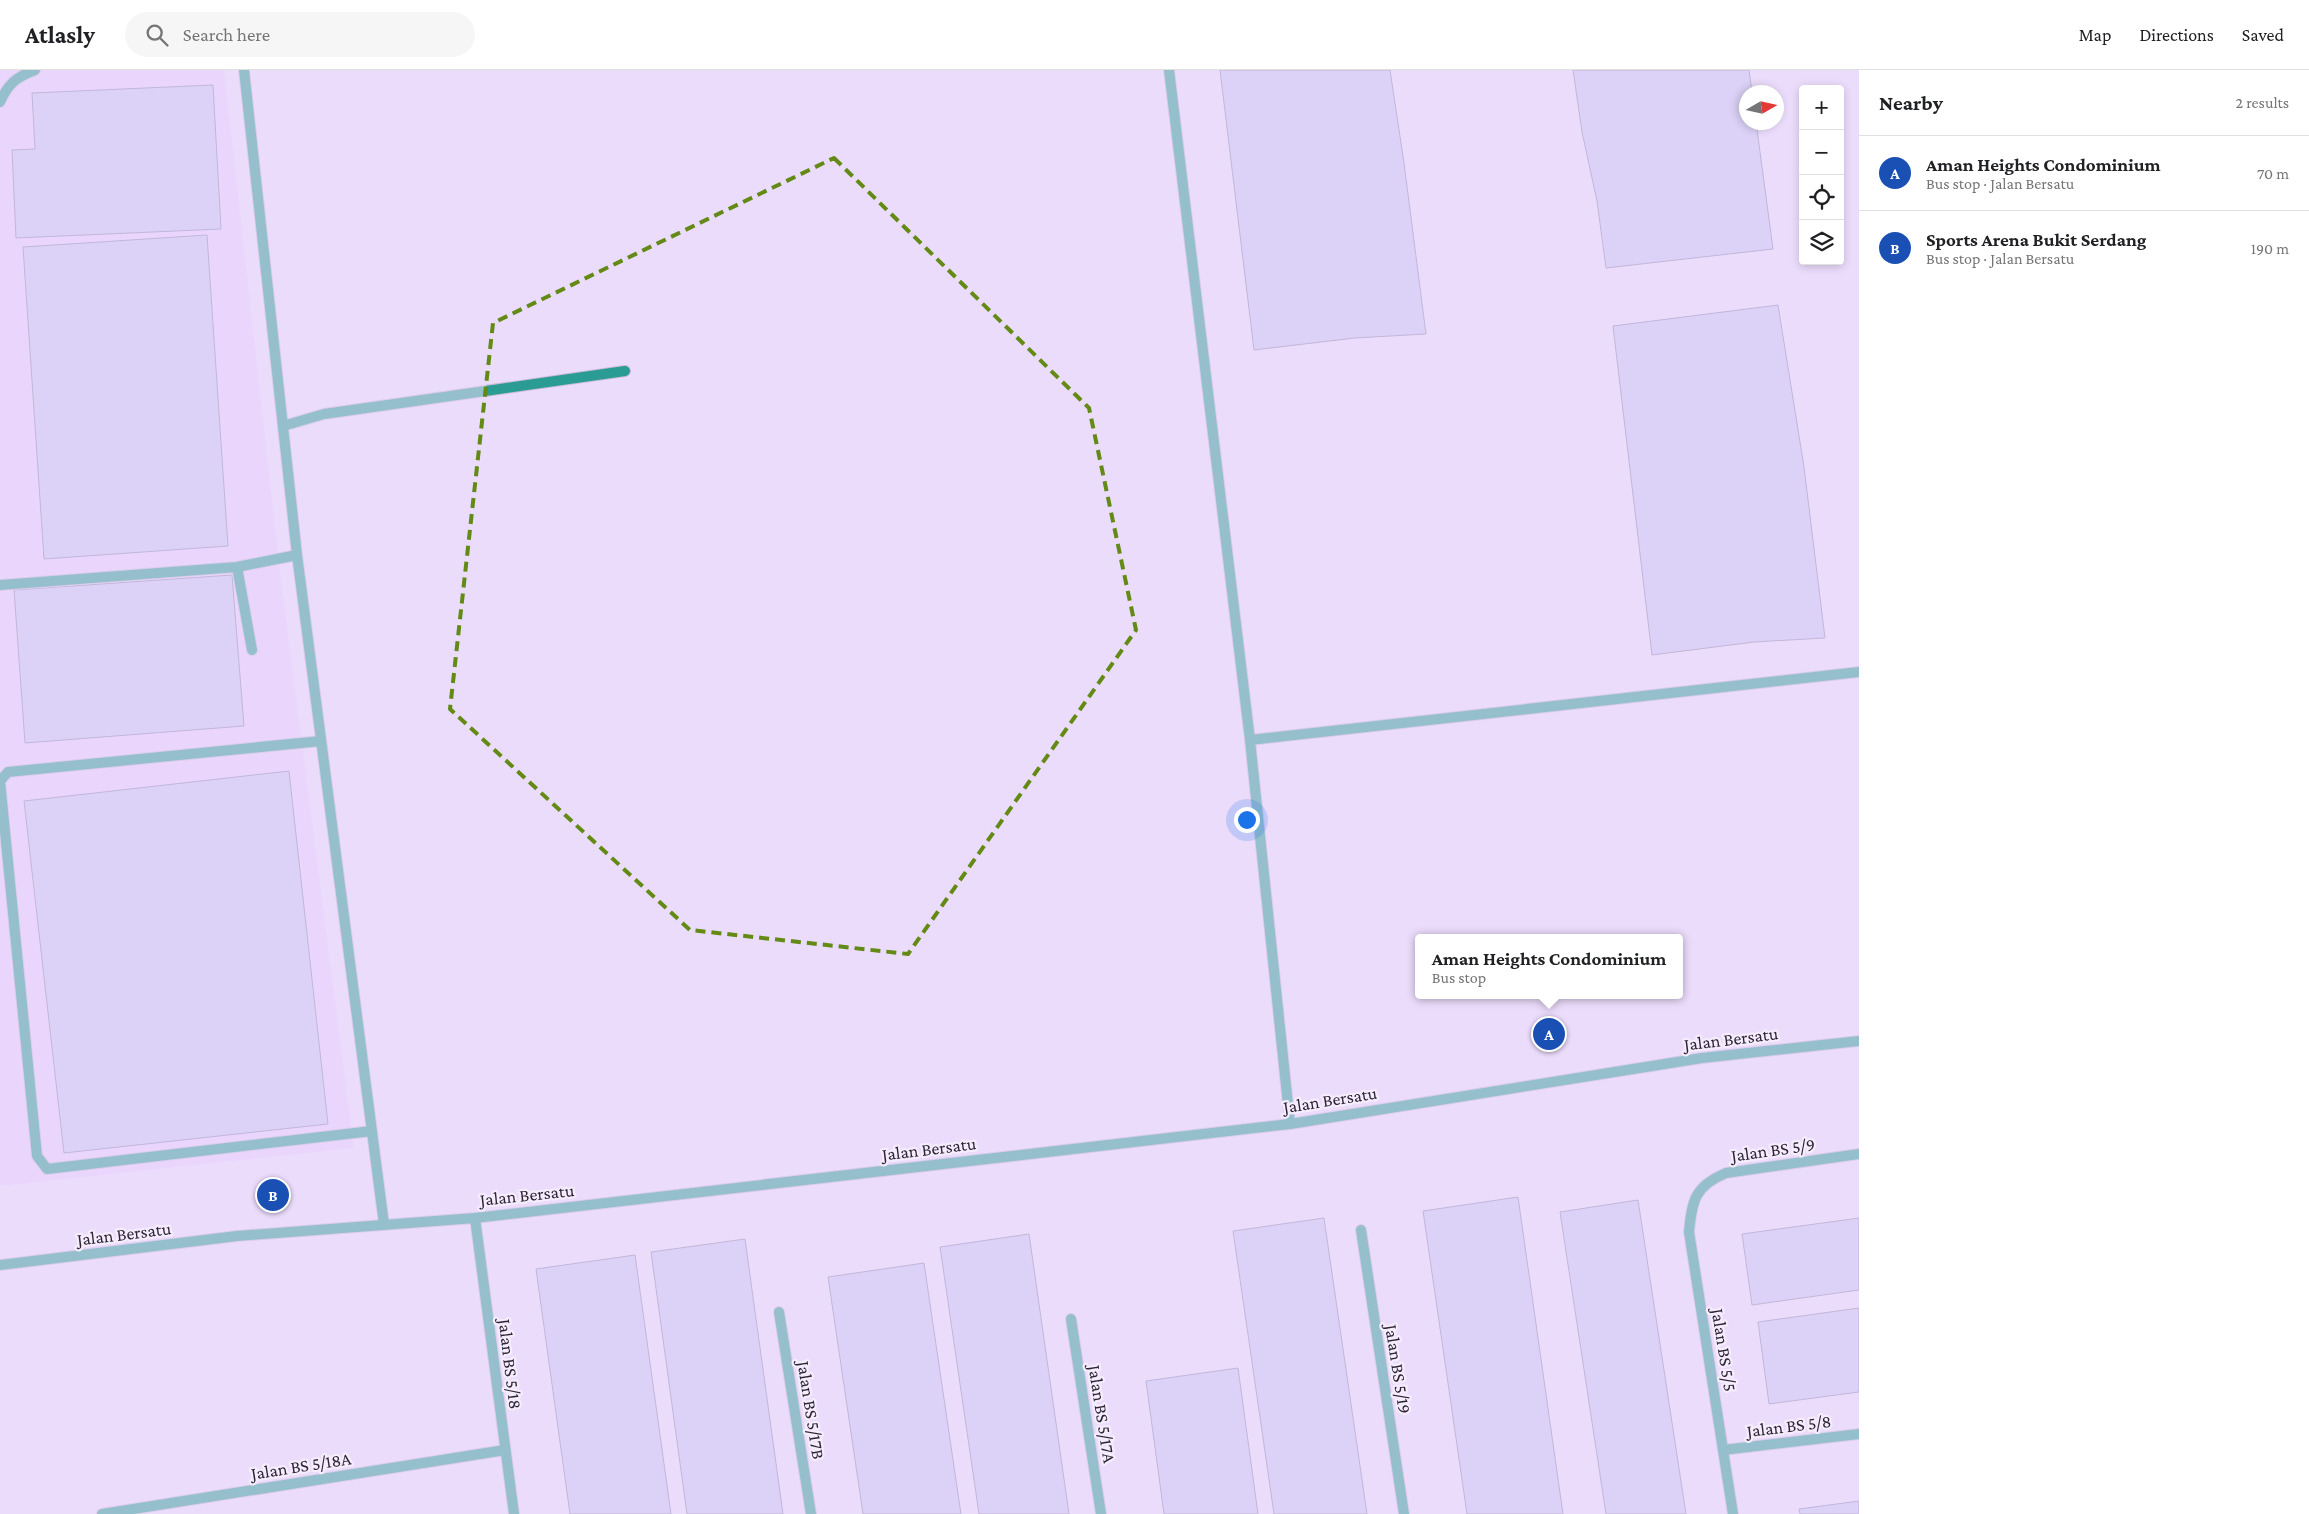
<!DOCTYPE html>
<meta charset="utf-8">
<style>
:root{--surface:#fff;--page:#f6f6f6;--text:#202124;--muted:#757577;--line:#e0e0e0;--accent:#2563eb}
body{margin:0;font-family:"Crimson Pro",serif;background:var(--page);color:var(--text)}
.controls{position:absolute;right:15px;top:15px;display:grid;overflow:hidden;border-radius:5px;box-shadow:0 2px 8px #0003}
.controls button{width:45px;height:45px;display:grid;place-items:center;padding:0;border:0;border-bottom:1px solid var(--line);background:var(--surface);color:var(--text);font:25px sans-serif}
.compass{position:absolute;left:1739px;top:15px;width:45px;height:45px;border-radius:50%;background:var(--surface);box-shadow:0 2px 8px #0003;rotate:81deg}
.you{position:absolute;left:1246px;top:749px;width:18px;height:18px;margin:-12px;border:4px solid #fff;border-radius:50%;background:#1a73e8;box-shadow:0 0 0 8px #1a73e833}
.badge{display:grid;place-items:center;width:32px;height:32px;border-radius:50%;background:var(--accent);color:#fff;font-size:16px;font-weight:700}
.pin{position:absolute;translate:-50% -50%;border:2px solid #fff;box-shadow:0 1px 5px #0006}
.popup{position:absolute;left:1415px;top:864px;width:268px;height:65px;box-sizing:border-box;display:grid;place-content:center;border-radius:5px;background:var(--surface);filter:drop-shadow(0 1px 4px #0005);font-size:16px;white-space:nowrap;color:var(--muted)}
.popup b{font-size:19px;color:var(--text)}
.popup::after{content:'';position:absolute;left:50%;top:100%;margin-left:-10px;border:10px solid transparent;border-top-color:var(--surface)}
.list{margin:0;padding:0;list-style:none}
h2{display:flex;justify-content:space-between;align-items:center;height:65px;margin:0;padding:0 20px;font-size:21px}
h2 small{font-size:16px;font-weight:400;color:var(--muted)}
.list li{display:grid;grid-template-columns:32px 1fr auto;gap:15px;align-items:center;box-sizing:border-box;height:75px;padding:0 20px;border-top:1px solid var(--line)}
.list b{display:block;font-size:19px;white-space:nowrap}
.list p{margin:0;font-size:16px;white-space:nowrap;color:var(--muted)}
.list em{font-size:16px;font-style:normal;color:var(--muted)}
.icon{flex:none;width:28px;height:28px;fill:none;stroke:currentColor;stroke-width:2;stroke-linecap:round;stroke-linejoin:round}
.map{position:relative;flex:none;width:1859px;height:1444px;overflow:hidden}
header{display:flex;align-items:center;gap:30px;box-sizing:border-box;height:70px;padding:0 25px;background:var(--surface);border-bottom:1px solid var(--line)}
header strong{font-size:24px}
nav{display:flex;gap:28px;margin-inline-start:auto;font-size:18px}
.search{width:350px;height:45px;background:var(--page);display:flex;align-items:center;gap:12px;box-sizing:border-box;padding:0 18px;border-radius:28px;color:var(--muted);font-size:19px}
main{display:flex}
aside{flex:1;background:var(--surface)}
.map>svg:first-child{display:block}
.built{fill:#e6cffc}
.building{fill:#c7c4f2;stroke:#8c8ab0}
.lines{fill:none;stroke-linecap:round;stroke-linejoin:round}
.lane-casing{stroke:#c9bbd8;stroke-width:12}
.street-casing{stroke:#c9bbd8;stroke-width:12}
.lane{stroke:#2a9c93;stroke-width:10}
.street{stroke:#2a9c93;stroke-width:10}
.marked{fill:none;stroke:#638a14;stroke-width:4;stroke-dasharray:10 6;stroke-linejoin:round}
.labels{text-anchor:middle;stroke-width:4.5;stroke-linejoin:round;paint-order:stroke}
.street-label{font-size:18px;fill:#2c2433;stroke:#f5edfd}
</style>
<header>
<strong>Atlasly</strong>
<div class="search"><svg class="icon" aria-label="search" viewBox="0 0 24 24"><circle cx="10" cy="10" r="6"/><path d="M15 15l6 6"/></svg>Search here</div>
<nav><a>Map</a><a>Directions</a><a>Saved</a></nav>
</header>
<main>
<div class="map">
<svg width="1859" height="1444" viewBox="0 0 1859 1444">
<rect width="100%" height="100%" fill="#ecdcfc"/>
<!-- built -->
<path class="built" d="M 0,0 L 224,0 L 282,517 L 354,1078 L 0,1116 Z"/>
<!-- building -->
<path class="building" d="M 1220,0 L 1390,0 L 1404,93 L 1426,264 L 1355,268 L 1254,280 Z
M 1573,0 L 1749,0 L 1752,22 L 1746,22 L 1746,52 L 1756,52 L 1773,179 L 1606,198 L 1597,131 L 1582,62 Z
M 213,15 L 221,159 L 16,168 L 12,80 L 35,79 L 32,23 Z
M 207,165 L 228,476 L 44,489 L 23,177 Z
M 1778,235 L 1804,397 L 1825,568 L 1754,572 L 1652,585 L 1613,256 Z
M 232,505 L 244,656 L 25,673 L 14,520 Z
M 289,701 L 328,1054 L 64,1083 L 24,731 Z
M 1518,1127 L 1563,1444 L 1467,1444 L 1423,1141 Z
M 1638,1130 L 1686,1444 L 1606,1444 L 1560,1142 Z
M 1324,1148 L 1367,1444 L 1274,1444 L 1233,1161 Z
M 1859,1148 L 1859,1220 L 1752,1235 L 1742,1164 Z
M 1029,1164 L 1069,1444 L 979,1444 L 940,1177 Z
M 745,1169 L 783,1444 L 687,1444 L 651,1182 Z
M 635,1185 L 671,1444 L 570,1444 L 536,1199 Z
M 924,1193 L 961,1444 L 863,1444 L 828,1207 Z
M 1859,1238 L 1859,1322 L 1769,1334 L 1758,1252 Z
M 1238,1298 L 1258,1444 L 1164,1444 L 1146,1311 Z
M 1859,1431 L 1859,1444 L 1800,1444 L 1799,1439 Z"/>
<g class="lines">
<defs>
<path id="lane" d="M 244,0 L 297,485 L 384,1154
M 1169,0 L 1250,670 L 1290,1054
M 0,32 C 8,14 16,7 35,0
M 283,356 L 324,344 L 625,301
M 237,497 L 252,580
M 0,515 L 237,497 L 297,485
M 1250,670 L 1859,602
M 321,671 L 8,702 L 0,711 L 37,1086 L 47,1099 L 372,1061"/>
<path id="street" d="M 475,1148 L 514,1444
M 1361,1160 L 1404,1444
M 0,1195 L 237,1166 L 475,1148 L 1290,1054 L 1702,988 L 1859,971
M 779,1242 L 811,1444
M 1071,1249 L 1101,1444
M 1723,1380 L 1859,1364
M 102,1444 L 505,1380
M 1733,1444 L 1689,1162 C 1692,1130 1695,1116 1726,1103 L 1859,1084"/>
</defs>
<!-- lane casing -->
<use href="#lane" class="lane-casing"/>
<!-- street casing -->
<use href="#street" class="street-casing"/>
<!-- lane -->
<use href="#lane" class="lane"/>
<!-- street -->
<use href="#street" class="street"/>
</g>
<!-- marked area -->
<path d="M0 0H1859V1444H0ZM 834,88 L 1089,338 L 1136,560 L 908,884 L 690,860 L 450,639 L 493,253 Z" fill="#ecdcfc" fill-opacity=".55" fill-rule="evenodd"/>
<path class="marked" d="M 834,88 L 1089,338 L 1136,560 L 908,884 L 690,860 L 450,639 L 493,253 Z"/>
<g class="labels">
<!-- street labels -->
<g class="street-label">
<text transform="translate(1731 969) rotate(-7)" y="6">Jalan Bersatu</text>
<text transform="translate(1330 1030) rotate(-9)" y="6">Jalan Bersatu</text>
<text transform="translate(929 1079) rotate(-7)" y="6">Jalan Bersatu</text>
<text transform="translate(1773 1080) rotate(-8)" y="6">Jalan BS 5/9</text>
<text transform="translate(527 1125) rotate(-6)" y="6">Jalan Bersatu</text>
<text transform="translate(124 1164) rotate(-7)" y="6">Jalan Bersatu</text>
<text transform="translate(1724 1280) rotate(81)" y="6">Jalan BS 5/5</text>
<text transform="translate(510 1294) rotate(83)" y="6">Jalan BS 5/18</text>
<text transform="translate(1398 1299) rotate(81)" y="6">Jalan BS 5/19</text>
<text transform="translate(811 1340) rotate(81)" y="6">Jalan BS 5/17B</text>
<text transform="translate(1102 1344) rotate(81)" y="6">Jalan BS 5/17A</text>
<text transform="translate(1789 1356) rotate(-7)" y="6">Jalan BS 5/8</text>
<text transform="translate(301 1396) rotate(-9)" y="6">Jalan BS 5/18A</text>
</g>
</g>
</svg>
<div class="controls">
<button>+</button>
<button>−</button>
<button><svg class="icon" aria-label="locate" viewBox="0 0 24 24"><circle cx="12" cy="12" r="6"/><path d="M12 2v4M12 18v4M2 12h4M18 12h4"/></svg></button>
<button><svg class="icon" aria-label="layers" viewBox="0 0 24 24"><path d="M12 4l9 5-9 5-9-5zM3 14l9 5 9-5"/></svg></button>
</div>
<svg class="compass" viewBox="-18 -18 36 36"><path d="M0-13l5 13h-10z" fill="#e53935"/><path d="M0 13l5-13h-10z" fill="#757577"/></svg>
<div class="you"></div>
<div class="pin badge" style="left:1549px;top:964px;background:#1a4fb4">A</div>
<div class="popup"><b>Aman Heights Condominium</b>Bus stop</div>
<div class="pin badge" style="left:273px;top:1125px;background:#1a4fb4">B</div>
</div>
<aside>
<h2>Nearby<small>2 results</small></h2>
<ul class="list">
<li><span class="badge" style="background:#1a4fb4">A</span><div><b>Aman Heights Condominium</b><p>Bus stop · Jalan Bersatu</p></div><em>70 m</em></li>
<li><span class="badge" style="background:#1a4fb4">B</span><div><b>Sports Arena Bukit Serdang</b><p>Bus stop · Jalan Bersatu</p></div><em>190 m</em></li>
</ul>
</aside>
</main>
